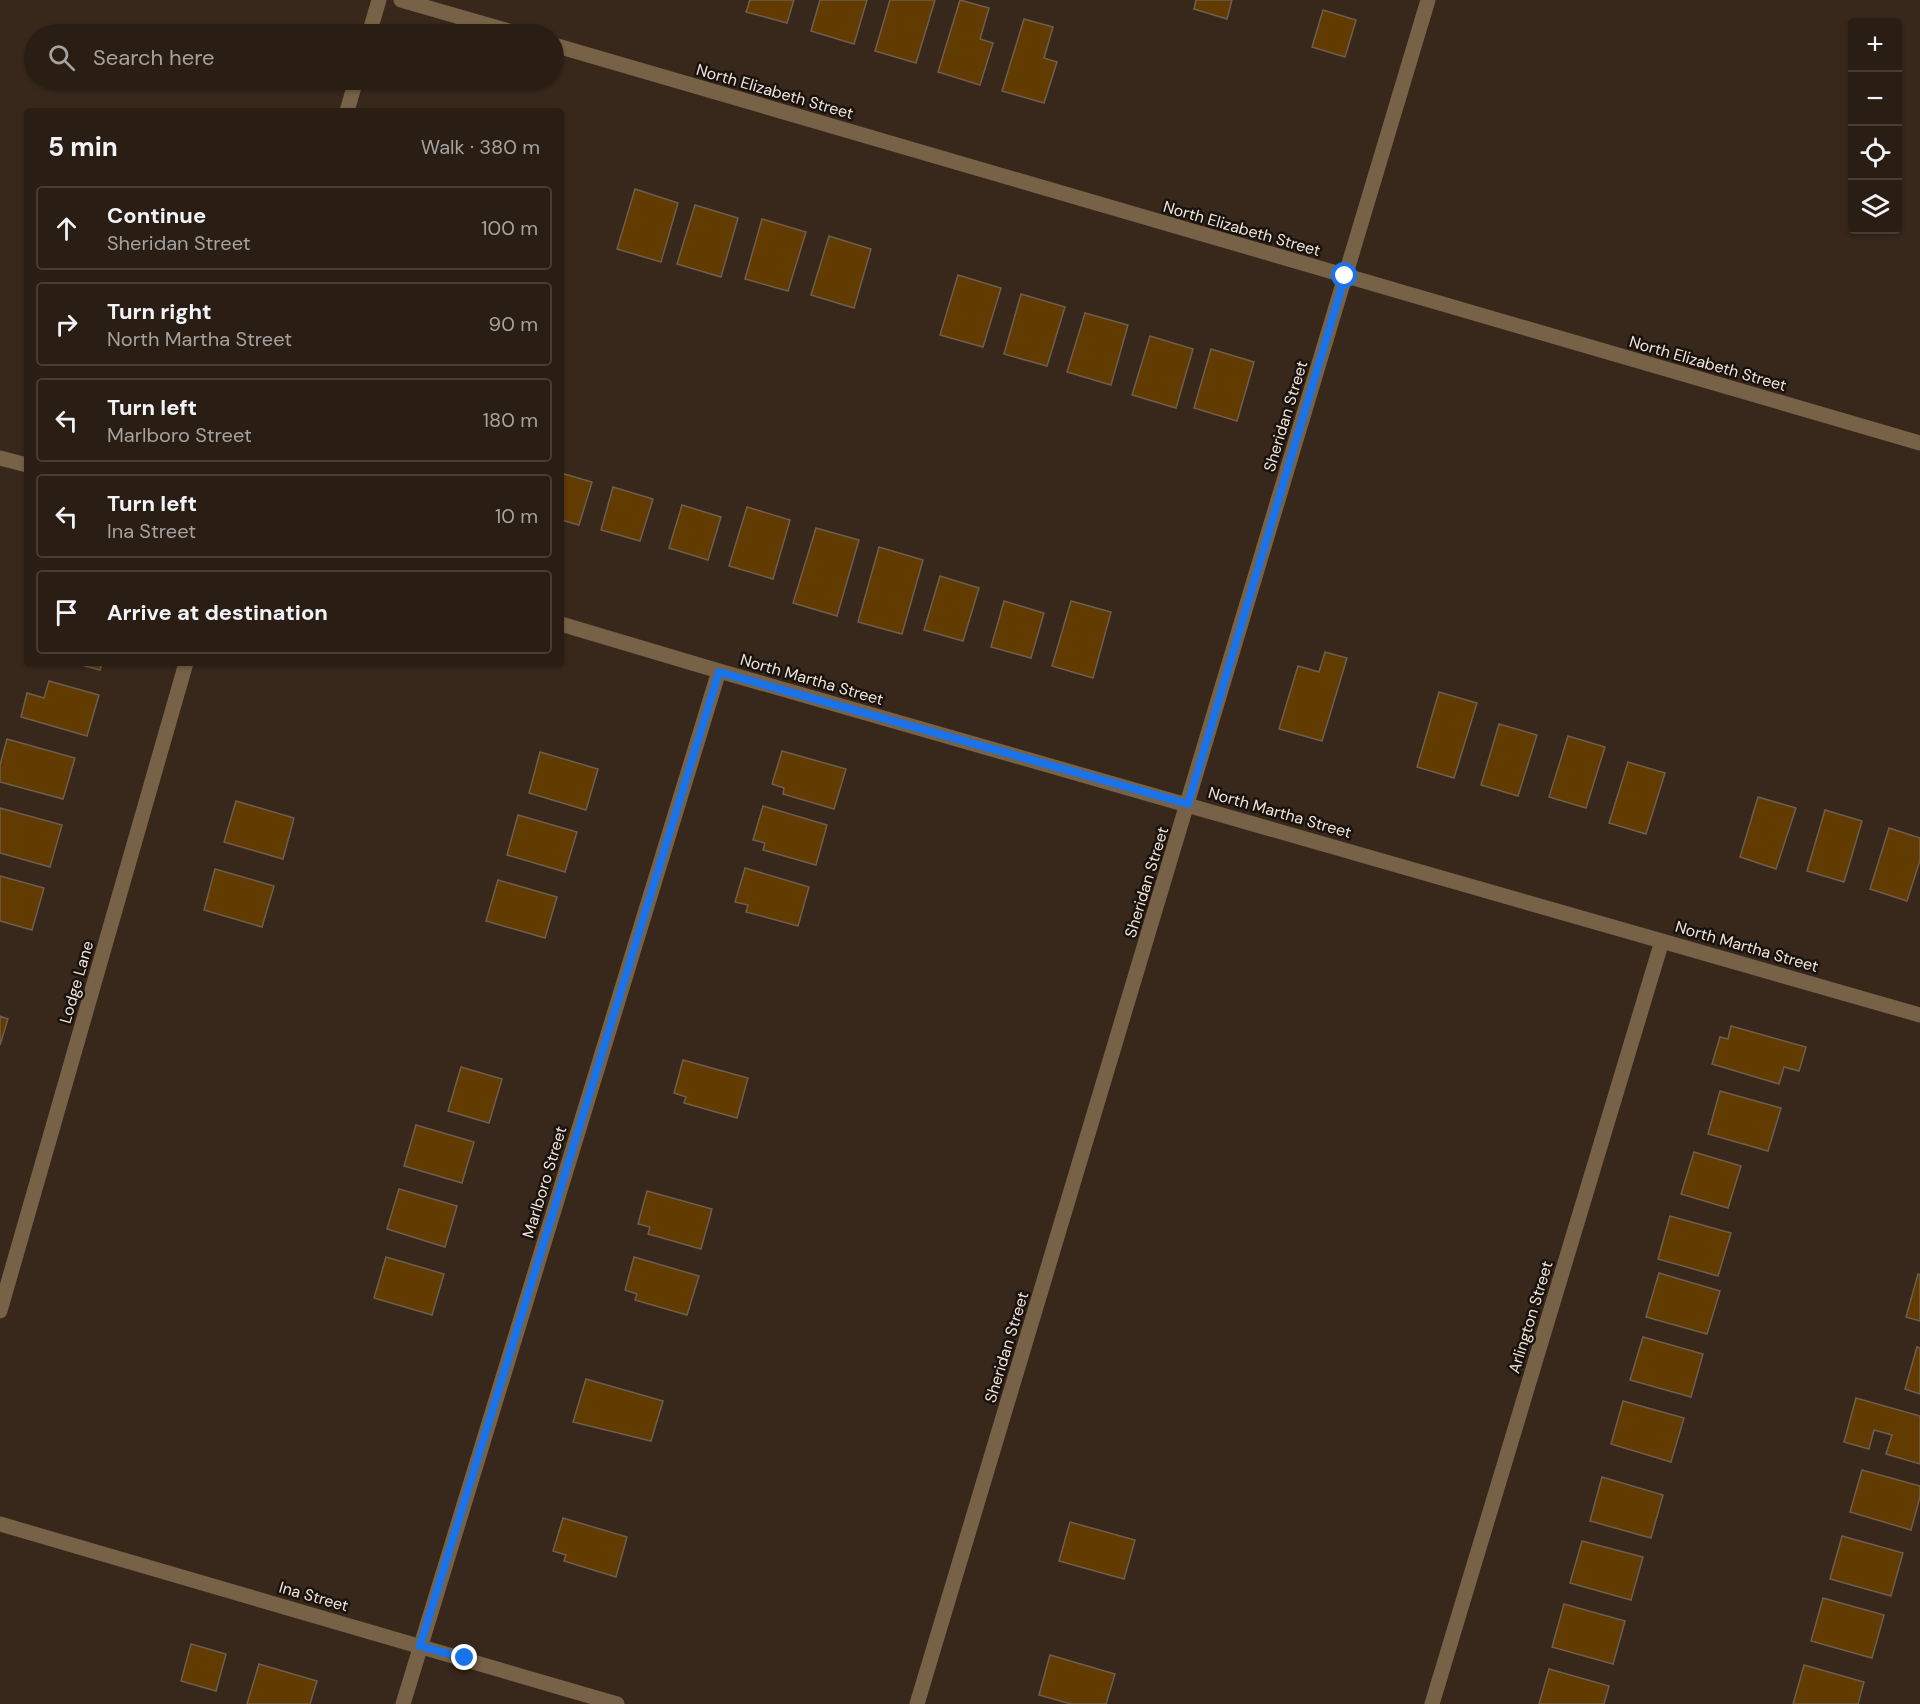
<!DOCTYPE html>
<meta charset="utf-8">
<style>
:root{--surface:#2a1e14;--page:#32271d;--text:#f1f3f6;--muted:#a5a2a0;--line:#463c34}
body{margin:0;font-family:"DM Sans",sans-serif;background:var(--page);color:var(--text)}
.controls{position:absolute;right:18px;top:18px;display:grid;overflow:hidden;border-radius:6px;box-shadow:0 2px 4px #0004}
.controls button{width:54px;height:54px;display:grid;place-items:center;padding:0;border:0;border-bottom:2px solid var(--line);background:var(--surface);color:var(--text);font:30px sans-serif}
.stop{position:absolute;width:18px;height:18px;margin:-14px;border:4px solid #1a73e8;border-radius:50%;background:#fff}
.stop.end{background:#1a73e8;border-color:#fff;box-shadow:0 2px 6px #0008}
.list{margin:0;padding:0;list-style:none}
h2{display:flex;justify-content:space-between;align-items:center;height:78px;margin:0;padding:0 24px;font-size:26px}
h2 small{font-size:20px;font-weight:400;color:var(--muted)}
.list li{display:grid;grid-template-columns:39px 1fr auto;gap:18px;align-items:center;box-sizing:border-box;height:84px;margin:0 12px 12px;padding:0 12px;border:2px solid var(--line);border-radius:6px}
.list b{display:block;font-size:22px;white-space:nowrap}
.list p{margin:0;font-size:20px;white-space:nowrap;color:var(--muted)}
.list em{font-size:20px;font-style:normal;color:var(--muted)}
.icon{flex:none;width:33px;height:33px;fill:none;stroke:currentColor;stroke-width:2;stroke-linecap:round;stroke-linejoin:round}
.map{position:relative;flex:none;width:1920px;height:1704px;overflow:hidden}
.search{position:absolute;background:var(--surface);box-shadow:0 2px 4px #0004;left:24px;top:24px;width:540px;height:66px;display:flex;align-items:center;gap:15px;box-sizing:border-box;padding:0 21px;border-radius:33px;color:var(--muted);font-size:22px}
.panel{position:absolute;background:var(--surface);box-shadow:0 2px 4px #0004;left:24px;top:108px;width:540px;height:558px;border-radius:6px}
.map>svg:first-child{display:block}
.building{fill:#623b00;stroke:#6e5e4e;stroke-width:1.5}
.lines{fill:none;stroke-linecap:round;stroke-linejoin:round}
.minor{stroke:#776247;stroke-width:15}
.route{stroke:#1a73e8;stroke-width:8}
.labels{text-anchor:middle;stroke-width:5;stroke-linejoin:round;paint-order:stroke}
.street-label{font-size:16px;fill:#f0e5dd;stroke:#1a130d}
</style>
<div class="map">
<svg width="1920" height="1704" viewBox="0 0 1920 1704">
<rect width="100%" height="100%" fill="#38281b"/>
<!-- building -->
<path class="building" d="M 750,0 L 794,0 L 787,23 L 746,12 Z
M 820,0 L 867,0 L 854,44 L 811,31 Z
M 890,0 L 935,0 L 916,63 L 875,51 Z
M 960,0 L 989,8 L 980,39 L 993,43 L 980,85 L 938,72 Z
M 1196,0 L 1232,0 L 1227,19 L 1194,9 Z
M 1323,10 L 1356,20 L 1345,57 L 1312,47 Z
M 1024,19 L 1053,27 L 1044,58 L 1057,62 L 1044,103 L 1002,91 Z
M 635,189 L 678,203 L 661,262 L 617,249 Z
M 695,205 L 738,218 L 721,277 L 677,264 Z
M 762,219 L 806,232 L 788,291 L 745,279 Z
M 829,236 L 871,249 L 854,308 L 811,295 Z
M 958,275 L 1001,288 L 983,347 L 940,335 Z
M 1021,294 L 1065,307 L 1047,366 L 1004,354 Z
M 1085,313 L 1128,325 L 1111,385 L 1067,372 Z
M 1150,336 L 1193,349 L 1176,408 L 1132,395 Z
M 1211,349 L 1254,362 L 1237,421 L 1194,408 Z
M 561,473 L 592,482 L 579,525 L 561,520 Z
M 613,487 L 653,499 L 640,541 L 601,530 Z
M 682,505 L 721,517 L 708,560 L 669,548 Z
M 747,507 L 790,520 L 773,579 L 729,566 Z
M 816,528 L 859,540 L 837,616 L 793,603 Z
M 879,547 L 923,560 L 902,634 L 858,622 Z
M 940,576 L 979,588 L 963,641 L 924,630 Z
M 1004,601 L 1044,613 L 1031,658 L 991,647 Z
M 1071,601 L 1111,612 L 1093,678 L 1052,666 Z
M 1325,652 L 1347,658 L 1322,741 L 1279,729 L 1298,666 L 1319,672 Z
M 74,663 L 102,663 L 100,670 Z
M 49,681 L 99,695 L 87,736 L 21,717 L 27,693 L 44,698 Z
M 1439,692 L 1477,703 L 1454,778 L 1417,767 Z
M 1499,724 L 1537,735 L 1518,796 L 1481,785 Z
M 1568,736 L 1605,747 L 1586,808 L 1549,797 Z
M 7,739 L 75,758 L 63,799 L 0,782 L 0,765 Z
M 782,751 L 846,769 L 834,809 L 783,794 L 784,788 L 772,784 Z
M 540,752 L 598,769 L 586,810 L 529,793 Z
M 1628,762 L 1665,773 L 1646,834 L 1609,823 Z
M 1758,797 L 1796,808 L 1776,869 L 1740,857 Z
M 236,801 L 294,818 L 283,859 L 224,842 Z
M 763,806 L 827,825 L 816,865 L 763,850 L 765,843 L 753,840 Z
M 0,808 L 62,825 L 50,867 L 0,853 Z
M 1825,810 L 1862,821 L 1844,882 L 1807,871 Z
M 518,815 L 577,832 L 565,872 L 507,855 Z
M 1889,828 L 1920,838 L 1920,860 L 1907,901 L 1870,889 Z
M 745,868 L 809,887 L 798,926 L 746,912 L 748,905 L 735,902 Z
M 215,869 L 274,886 L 262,927 L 204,910 Z
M 0,876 L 44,888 L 32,930 L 0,921 Z
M 498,880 L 557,897 L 545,938 L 486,921 Z
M 0,1016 L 8,1019 L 0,1045 Z
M 1731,1026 L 1806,1047 L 1799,1071 L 1784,1067 L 1779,1084 L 1712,1064 L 1720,1037 L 1728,1039 Z
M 683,1060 L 748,1078 L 737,1118 L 684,1103 L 686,1097 L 674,1093 Z
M 461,1067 L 502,1079 L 489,1123 L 448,1111 Z
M 1720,1091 L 1781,1108 L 1768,1151 L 1708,1134 Z
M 416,1125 L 474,1142 L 462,1183 L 404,1166 Z
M 1694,1152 L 1741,1166 L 1728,1208 L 1681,1194 Z
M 399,1189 L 457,1206 L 445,1247 L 387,1229 Z
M 647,1191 L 712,1209 L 701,1249 L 648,1234 L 650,1227 L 638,1224 Z
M 1670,1216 L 1731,1233 L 1718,1276 L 1658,1259 Z
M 386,1257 L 444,1274 L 432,1315 L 374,1298 Z
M 634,1257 L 699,1276 L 687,1315 L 635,1300 L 637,1294 L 625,1290 Z
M 1659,1273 L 1720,1291 L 1707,1334 L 1646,1317 Z
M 1918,1274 L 1920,1275 L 1920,1321 L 1906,1317 Z
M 1643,1337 L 1703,1354 L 1691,1397 L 1630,1380 Z
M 1917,1347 L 1920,1348 L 1920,1394 L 1905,1389 Z
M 586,1379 L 663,1401 L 651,1441 L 573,1422 Z
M 1856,1398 L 1920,1416 L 1920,1464 L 1886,1454 L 1892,1435 L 1874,1430 L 1869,1449 L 1844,1442 Z
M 1623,1401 L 1684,1418 L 1671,1462 L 1611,1444 Z
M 1862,1470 L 1920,1486 L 1920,1497 L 1911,1530 L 1850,1512 Z
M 1602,1477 L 1663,1495 L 1651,1538 L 1590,1521 Z
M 563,1518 L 627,1537 L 616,1577 L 564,1561 L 566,1555 L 553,1551 Z
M 1070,1522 L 1135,1540 L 1124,1579 L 1059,1561 Z
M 1842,1536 L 1903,1553 L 1891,1596 L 1830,1579 Z
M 1582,1541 L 1643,1557 L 1631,1600 L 1570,1583 Z
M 1823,1598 L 1884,1615 L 1872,1658 L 1811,1641 Z
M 1564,1604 L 1625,1621 L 1613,1664 L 1552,1647 Z
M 191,1644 L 226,1654 L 216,1691 L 181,1681 Z
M 1050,1655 L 1115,1674 L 1106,1704 L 1071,1704 L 1039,1695 Z
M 259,1664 L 317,1681 L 310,1704 L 247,1704 Z
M 1804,1665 L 1864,1682 L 1858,1704 L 1793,1704 Z
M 1549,1669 L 1609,1686 L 1604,1704 L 1539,1704 Z"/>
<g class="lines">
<!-- minor -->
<path class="minor" d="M 401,0 L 519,34
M 369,34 L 379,0
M 554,45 L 1920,443
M 347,111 L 356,80
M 0,458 L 27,465
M 561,624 L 719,671 L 1920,1015
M 0,1311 L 186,663
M 0,1524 L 617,1704
M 403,1704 L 719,671
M 917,1704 L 1428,0
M 1432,1704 L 1662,941"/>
</g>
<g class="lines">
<!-- route -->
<path class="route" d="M 465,1658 L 420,1646 L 719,672 L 1188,804 L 1345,276"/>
</g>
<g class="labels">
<!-- street labels -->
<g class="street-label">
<text transform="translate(775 91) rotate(16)" y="6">North Elizabeth Street</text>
<text transform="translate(1242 228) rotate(16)" y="6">North Elizabeth Street</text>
<text transform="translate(1708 363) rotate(16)" y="6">North Elizabeth Street</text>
<text transform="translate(1285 416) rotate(-73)" y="6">Sheridan Street</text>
<text transform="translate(812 679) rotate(16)" y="6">North Martha Street</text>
<text transform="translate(1280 812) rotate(16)" y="6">North Martha Street</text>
<text transform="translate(1146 882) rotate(-73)" y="6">Sheridan Street</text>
<text transform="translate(1747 946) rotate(16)" y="6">North Martha Street</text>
<text transform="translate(76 982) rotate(-74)" y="6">Lodge Lane</text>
<text transform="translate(544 1182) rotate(-73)" y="6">Marlboro Street</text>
<text transform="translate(1530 1317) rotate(-73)" y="6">Arlington Street</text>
<text transform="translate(1006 1347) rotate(-73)" y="6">Sheridan Street</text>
<text transform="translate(314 1596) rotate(16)" y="6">Ina Street</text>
</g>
</g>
</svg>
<div class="controls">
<button>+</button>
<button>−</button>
<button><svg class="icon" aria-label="locate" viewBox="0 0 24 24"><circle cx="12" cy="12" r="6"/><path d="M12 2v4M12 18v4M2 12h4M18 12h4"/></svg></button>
<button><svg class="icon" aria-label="layers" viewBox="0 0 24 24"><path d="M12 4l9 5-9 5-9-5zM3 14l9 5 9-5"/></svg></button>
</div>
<div class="stop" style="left:1345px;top:276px"></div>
<div class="stop end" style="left:465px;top:1658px"></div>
<div class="search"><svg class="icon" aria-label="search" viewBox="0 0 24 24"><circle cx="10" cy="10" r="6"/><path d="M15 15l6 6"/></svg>Search here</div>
<section class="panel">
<h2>5 min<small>Walk · 380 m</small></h2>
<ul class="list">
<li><svg class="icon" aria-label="ahead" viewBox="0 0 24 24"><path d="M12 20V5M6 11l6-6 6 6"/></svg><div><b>Continue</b><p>Sheridan Street</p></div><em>100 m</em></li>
<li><svg class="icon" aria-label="right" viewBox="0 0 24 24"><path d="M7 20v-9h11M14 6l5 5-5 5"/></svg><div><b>Turn right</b><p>North Martha Street</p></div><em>90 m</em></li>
<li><svg class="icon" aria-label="left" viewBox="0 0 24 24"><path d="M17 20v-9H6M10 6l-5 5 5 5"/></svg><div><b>Turn left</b><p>Marlboro Street</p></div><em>180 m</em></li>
<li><svg class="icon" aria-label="left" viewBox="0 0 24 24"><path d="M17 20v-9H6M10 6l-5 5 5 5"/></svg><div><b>Turn left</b><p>Ina Street</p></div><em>10 m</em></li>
<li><svg class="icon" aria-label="arrive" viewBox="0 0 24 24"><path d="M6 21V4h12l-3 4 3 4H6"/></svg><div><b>Arrive at destination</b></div></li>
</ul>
</section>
</div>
